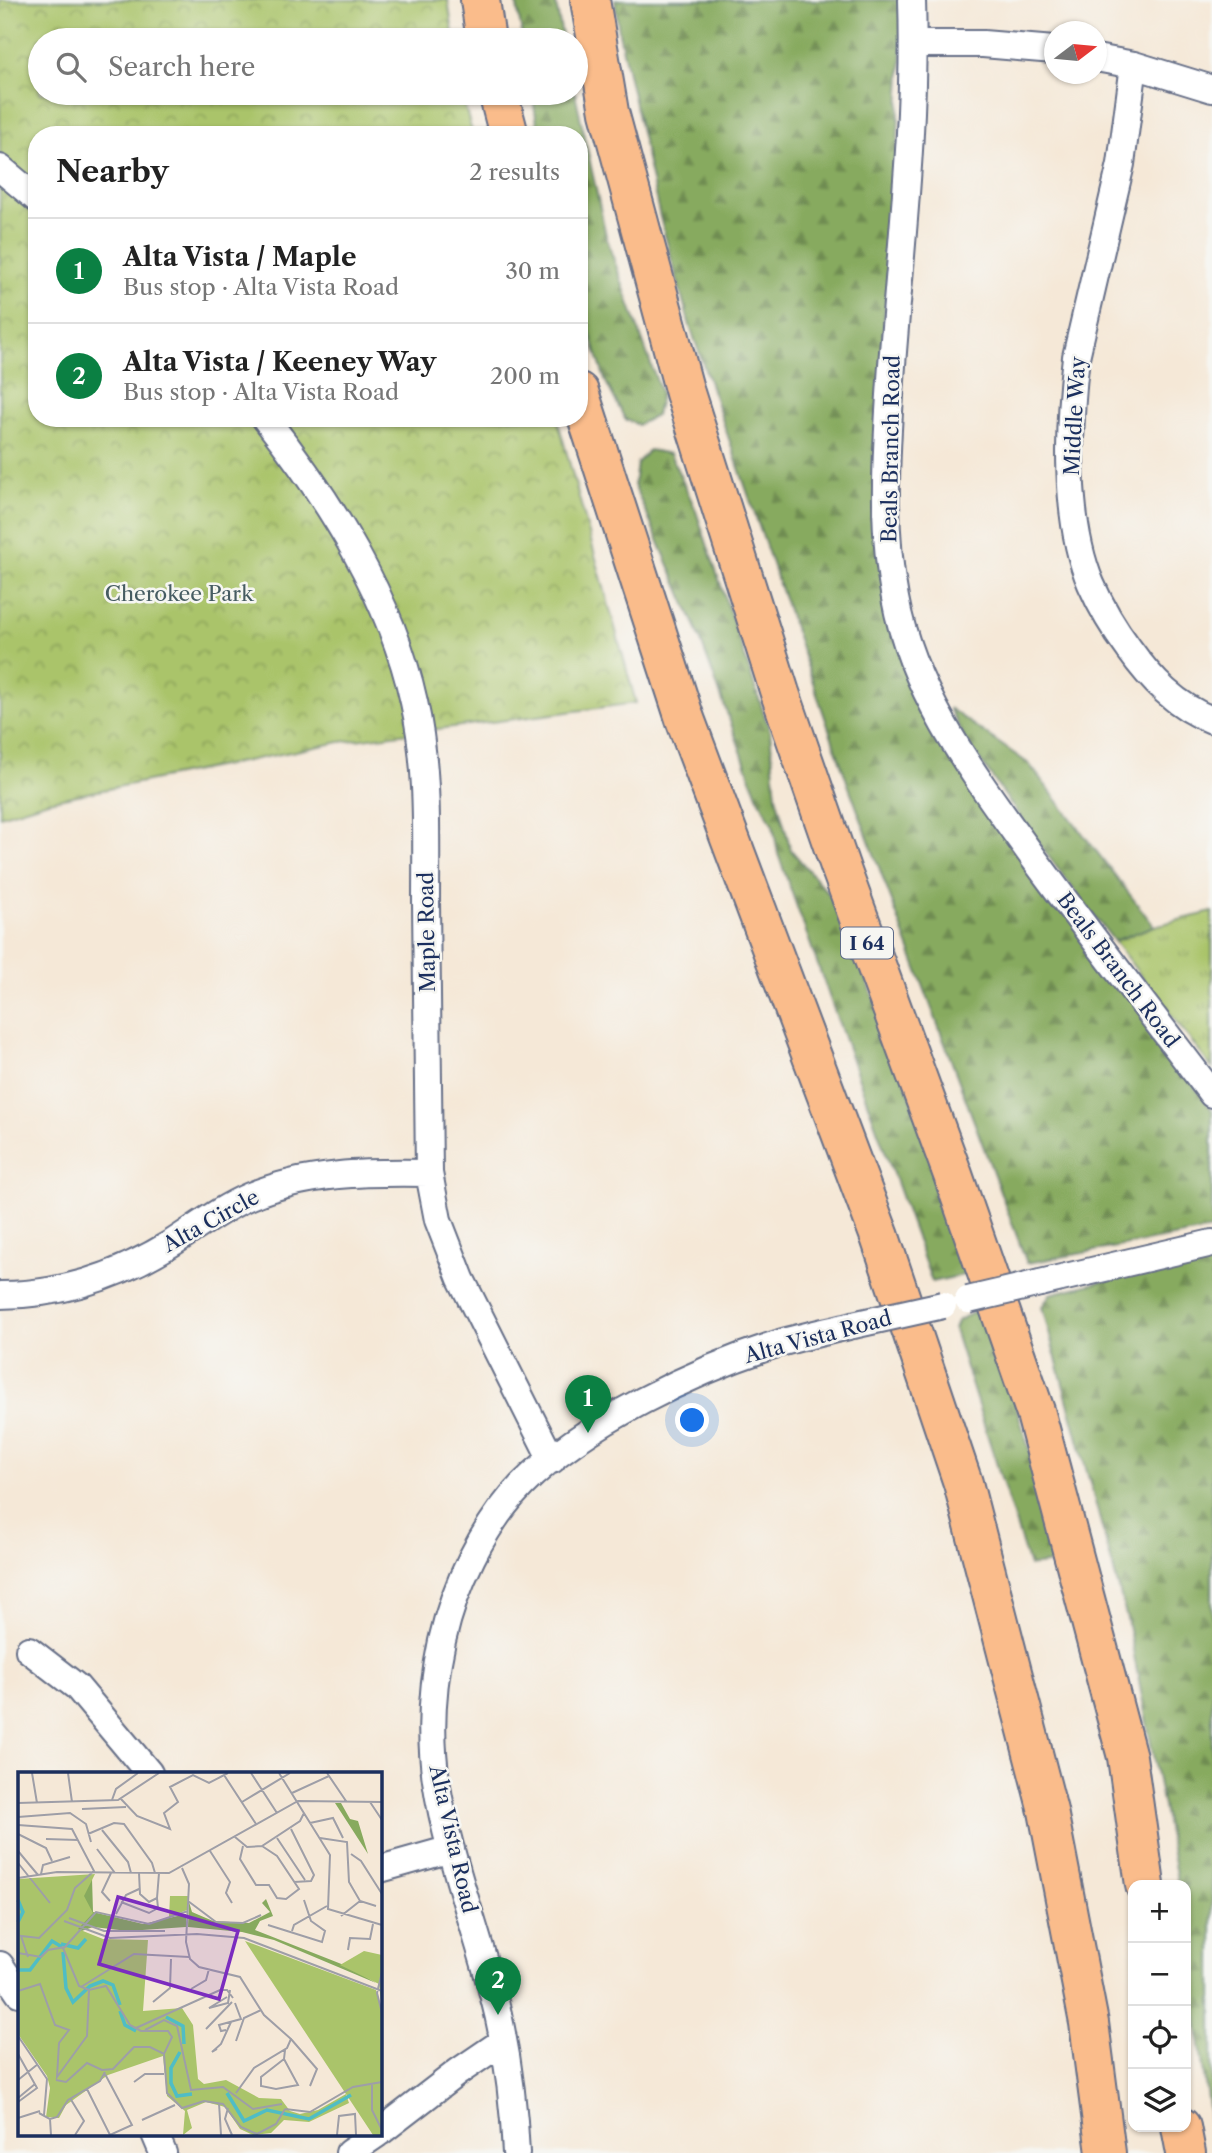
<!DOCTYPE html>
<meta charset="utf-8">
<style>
:root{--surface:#fff;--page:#f6f6f6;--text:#222;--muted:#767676;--line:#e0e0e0;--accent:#0b8043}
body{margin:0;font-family:"Libre Caslon Text",serif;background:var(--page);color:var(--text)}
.controls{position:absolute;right:21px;bottom:21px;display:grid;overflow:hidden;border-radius:14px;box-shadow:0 2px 5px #0004}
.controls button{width:63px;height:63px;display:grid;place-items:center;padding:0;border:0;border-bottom:2px solid var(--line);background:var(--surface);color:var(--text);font:35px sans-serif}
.compass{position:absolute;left:1044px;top:21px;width:63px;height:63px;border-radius:50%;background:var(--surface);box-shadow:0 2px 5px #0004;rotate:74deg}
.you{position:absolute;left:693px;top:1421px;width:24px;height:24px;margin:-18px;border:5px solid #fff;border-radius:50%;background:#1a73e8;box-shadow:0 0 0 10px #1a73e833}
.badge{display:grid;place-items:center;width:46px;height:46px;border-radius:50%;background:var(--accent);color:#fff;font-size:23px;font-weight:700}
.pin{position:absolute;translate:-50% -58px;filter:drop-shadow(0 2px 4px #0008)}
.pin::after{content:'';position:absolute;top:37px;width:24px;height:21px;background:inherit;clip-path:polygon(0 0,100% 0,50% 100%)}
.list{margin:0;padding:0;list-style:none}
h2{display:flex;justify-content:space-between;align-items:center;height:91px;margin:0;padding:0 28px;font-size:30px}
h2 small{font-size:23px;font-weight:400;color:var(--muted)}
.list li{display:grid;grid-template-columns:46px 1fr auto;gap:21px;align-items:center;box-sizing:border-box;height:105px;padding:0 28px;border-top:2px solid var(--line)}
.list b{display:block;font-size:26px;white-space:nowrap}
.list p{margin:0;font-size:23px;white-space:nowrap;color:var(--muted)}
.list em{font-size:23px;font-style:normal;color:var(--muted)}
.icon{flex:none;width:38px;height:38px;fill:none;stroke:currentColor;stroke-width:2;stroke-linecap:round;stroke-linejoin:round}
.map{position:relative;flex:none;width:1212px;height:2153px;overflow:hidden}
.search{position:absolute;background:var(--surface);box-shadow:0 2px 5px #0004;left:28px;top:28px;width:560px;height:77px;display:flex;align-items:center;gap:18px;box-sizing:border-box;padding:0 24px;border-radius:38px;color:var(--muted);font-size:26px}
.panel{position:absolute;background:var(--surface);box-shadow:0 2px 5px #0004;left:28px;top:126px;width:560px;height:301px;border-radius:28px}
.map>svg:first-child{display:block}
.grass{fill:url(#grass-tufts);stroke:#627a64;stroke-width:2}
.forest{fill:url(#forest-firs);stroke:#516c5e;stroke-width:2}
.park{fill:url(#park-crowns);stroke:#627a64;stroke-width:2}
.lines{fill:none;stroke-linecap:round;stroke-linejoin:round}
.minor-casing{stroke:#677088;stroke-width:30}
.highway-casing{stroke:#677088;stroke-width:42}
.minor{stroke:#fff;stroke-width:26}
.highway{stroke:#fabc8b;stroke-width:38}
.minor-bridge-casing{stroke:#677088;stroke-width:30;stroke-linecap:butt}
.minor-bridge{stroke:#fff;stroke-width:26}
.labels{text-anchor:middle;stroke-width:5;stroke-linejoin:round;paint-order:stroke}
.shield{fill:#f6f6f2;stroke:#5d6b8a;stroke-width:2}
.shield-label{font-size:19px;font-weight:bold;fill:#1b2f5e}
.street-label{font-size:21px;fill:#1b2f5e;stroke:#f6f6f2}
.park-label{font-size:21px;fill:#465c62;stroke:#f6f6f2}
.inset-river{fill:none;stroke:#4fbdc5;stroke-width:3.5}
.inset-road{fill:none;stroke:#9e9ea7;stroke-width:2}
.view{fill:#7b2cbf;fill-opacity:0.15;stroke:#7b2cbf;stroke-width:3.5}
.inset-edge{fill:none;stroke:#1b2f5e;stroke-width:3.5}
</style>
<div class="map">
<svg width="1212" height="2153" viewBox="0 0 1212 2153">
<defs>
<pattern id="grass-tufts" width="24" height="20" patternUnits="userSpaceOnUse" patternTransform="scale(1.75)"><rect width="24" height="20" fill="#aac46a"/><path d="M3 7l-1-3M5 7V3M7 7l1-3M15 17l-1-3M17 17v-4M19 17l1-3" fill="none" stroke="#8aa05a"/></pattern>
<pattern id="forest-firs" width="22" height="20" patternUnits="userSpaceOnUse" patternTransform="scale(1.75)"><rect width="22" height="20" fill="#87aa5e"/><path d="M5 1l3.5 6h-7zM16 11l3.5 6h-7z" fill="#6e8b51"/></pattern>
<pattern id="park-crowns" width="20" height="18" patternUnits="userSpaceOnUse" patternTransform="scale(1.75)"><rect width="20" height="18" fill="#aac46a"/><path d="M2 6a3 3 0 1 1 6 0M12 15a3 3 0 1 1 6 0" fill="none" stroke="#8aa05a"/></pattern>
</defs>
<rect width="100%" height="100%" fill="#f6f6f2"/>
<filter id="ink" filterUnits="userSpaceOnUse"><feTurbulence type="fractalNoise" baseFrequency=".0143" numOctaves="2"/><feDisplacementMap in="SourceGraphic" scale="14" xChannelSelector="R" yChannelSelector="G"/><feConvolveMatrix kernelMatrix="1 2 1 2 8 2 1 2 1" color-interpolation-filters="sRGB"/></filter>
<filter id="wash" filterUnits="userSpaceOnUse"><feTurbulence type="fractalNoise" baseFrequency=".00686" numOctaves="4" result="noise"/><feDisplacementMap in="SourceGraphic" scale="28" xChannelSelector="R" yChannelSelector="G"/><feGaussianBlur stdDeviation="1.57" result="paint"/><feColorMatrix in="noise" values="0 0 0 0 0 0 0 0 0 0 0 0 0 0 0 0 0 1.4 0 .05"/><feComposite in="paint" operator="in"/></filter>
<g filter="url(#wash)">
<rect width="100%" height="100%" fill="#f5e8d7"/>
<!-- grass -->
<path class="grass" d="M 1212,912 L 1212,1068 L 1114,941 L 1154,926 Z"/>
<!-- forest -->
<path class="forest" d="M 516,0 L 555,0 L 563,40 L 523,40 Z
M 615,0 L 901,0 L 903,31 L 896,175 L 881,357 L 907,672 L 1158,1037 L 1212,1110 L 1212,1230 L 1027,1263 L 849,787 L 690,326 L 660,217 L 619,33 Z
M 532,93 L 575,93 L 607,240 L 661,393 L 656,415 L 638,425 L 625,419 L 605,380 L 579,297 L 579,135 L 539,135 Z
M 649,450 L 670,454 L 695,508 L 770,732 L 776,796 L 791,850 L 839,906 L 975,1267 L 963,1275 L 932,1282 L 778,854 L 773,825 L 757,795 L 695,625 L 634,485 L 637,463 Z
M 949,708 L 1029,764 L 1154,926 L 1114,941 L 1045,852 L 965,739 Z
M 1212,1255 L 1212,2136 L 1186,1939 L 1186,1885 L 1178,1885 L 1127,1619 L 1042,1307 L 1050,1294 Z
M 976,1311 L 988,1313 L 1063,1562 L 1029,1566 L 954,1330 L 957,1321 Z"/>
<!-- park -->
<path class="park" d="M 0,0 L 448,0 L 454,40 L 40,40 L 40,93 L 461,93 L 473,135 L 37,135 L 37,418 L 557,418 L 636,703 L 340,742 L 48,801 L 0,816 Z"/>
</g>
<g filter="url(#ink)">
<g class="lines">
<defs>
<path id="minor" d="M 912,0 C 916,121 901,244 892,365 C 887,442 880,522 895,598 C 913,697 978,780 1035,860 C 1093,939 1153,1016 1212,1094
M 913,44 L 983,44 L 1054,50
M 1096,58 L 1134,65 L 1212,89
M 1134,65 L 1121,164 L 1076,357 C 1068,424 1064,521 1091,584 C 1101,607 1114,629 1129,649 C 1151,680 1176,706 1212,720
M 0,168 L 37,199
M 265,418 C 331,502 391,597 414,702 C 429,767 426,837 426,903 C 427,993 428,1083 429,1173 L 438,1220 L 461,1279 L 552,1460
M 1040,1283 L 1212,1243
M 0,1295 C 62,1295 120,1275 172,1243 C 197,1227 222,1208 250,1196 C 308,1172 367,1172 429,1173
M 29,1650 L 77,1687 L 149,1773
M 380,1869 L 451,1849
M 0,1965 L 19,1993
M 380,2132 L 458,2072 L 502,2042
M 155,2134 L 163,2153
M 349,2153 L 377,2134
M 516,2153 C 514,2107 508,2059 498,2014 C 480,1936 448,1860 436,1780 C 429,1733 432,1687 442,1641 C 454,1587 483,1525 522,1485 C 583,1423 698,1369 780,1343 C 804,1336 829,1331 853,1325"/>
<path id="highway" d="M 480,0 L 486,40
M 590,0 L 609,112 L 685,393 L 780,693 L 842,872 L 953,1175 L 1036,1414 L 1127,1757 L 1145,1885
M 498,93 L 509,135
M 579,392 L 685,719 L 880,1237 L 963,1483 L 1048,1811 L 1089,2023 L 1106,2153
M 1181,2127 L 1186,2153"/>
</defs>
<!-- minor casing -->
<use href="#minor" class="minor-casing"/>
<!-- highway casing -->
<use href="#highway" class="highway-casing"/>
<!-- minor -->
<use href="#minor" class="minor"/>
<!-- highway -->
<use href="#highway" class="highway"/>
<defs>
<path id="minor-bridge" d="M 968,1300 L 1040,1283
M 853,1325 L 943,1305"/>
</defs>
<!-- minor-bridge casing -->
<use href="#minor-bridge" class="minor-bridge-casing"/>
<!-- minor-bridge -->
<use href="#minor-bridge" class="minor-bridge"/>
</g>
</g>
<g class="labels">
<!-- shield labels -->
<rect class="shield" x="841" y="927.5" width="52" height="31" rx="5"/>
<g class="shield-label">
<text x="867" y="950">I 64</text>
</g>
<!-- street labels -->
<g class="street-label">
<text transform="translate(1075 416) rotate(-87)" y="7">Middle Way</text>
<text transform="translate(891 449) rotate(-89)" y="7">Beals Branch Road</text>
<text transform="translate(427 932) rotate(-91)" y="7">Maple Road</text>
<text transform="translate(1118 970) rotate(53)" y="7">Beals Branch Road</text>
<text transform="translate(211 1221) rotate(-29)" y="7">Alta Circle</text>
<text transform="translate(818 1337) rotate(-15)" y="7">Alta Vista Road</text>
<text transform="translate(453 1839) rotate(77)" y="7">Alta Vista Road</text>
</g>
<!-- park labels -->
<g class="park-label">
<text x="179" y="601">Cherokee Park</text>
</g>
</g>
<!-- overview -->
<g transform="translate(18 1772)">
<rect width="364" height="364" fill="#f5e8d7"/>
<path d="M 152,124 L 170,124 L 169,138 L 151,145 ZM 227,169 L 358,218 L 364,243 L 364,363 L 355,363 Z" fill="#aac46a"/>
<path d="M 317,31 L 323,31 L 332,47 L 340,49 L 350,82 ZM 74,106 L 75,140 L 125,152 L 168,142 L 168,155 L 110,159 L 75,155 L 13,177 ZM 248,127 L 255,144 L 242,149 L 237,158 L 331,195 L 358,211 L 256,168 L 224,160 L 170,155 L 171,130 L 174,140 L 195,149 L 231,151 L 252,140 L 244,131 Z" fill="#87aa5e"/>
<path d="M 77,102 L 66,124 L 75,141 L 60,157 L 85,167 L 130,168 L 125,239 L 164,236 L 175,253 L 180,307 L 186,312 L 208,308 L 241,326 L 263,327 L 272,339 L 282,342 L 300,338 L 328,322 L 331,331 L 291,350 L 266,348 L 253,361 L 235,363 L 222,357 L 207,335 L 188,330 L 169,338 L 174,356 L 165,363 L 167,339 L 149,324 L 145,284 L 90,303 L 48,333 L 41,346 L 28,345 L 32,316 L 29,304 L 0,262 L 0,107 ZM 346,179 L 364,183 L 364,238 L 361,212 L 322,193 Z" fill="#aac46a"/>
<path class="inset-river" d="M 0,128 L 5,140 L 0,150M 43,172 L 60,176 L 68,167M 45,180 L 48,216 L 55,230 L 72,214 L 85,209 L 95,213 L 102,233M 0,198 L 12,198 L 34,169 L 44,175M 102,239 L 107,253 L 118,259M 148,245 L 165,254 L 166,272M 162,280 L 153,296 L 153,311 L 159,324 L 174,322M 209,321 L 226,349 L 249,338 L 291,347 L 333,323"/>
<path class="inset-road" d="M 14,1 L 19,31M 50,1 L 54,30M 233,1 L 259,41M 261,1 L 312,83 L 310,137 L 364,153M 309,1 L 328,29M 206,3 L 238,52M 274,21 L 311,4M 103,27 L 119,44 L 152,57 L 146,41 L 160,30 L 152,15 L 175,3 L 191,11 L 210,1M 94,28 L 98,17 L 120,1M 224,30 L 272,1M 352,30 L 364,48M 0,31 L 100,28 L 141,1M 64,37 L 108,35M 0,45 L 52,41 L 68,52 L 73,70M 292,51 L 315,46 L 325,66M 0,53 L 54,57 L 76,99 L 57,116 L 49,138 L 21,166 L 3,164 L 10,185M 273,57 L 296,103 L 293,109 L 276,110M 84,58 L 110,90 L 113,101M 0,62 L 28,76 L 34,89M 70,62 L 96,51 L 106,52 L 134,91 L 137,101M 217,65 L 229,75 L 244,74 L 282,49 L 286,41M 259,66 L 287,108M 302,66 L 329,70 L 331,110 L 342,129 L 358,134M 28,67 L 60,68M 225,74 L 222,87 L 238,113 L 251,113 L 259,126 L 268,127 L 281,117 L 259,84 L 244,74M 79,77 L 97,101M 0,79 L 20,103M 192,79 L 212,110 L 208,121 L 214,131M 333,82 L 343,89 L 364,122M 0,91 L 32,131M 164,96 L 171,112 L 168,170 L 172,187 L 181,195 L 222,205 L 246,243 L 273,267 L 269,276 L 236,296 L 218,321M 121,101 L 122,122 L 131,130 L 139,126 L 141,101M 23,102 L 25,93 L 52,85M 0,106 L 39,100 L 151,101 L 280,29 L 364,30M 92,129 L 84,120 L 93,101M 170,129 L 198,150 L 225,151 L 243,143M 103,130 L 131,141 L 140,136 L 139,126M 98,142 L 108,123 L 121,117M 323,144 L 342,129M 51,146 L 86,159 L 147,159M 46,149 L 92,166 L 179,162 L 226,166 L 364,219M 250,153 L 304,170 L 307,159 L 293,149 L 286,128M 274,159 L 276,153 L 309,134M 330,178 L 332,166 L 352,167 L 355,152M 0,181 L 23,185 L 30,178 L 47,175 L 78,140 L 131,152 L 170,139M 364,200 L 359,221 L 364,241M 63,215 L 116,182 L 171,185M 173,217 L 188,208 L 191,197M 0,219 L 22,212 L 37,253 L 51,258 L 41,271 L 39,305 L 69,264 L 71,218M 209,225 L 191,236 L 210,231 L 212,218M 135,230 L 152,216 L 153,187M 118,256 L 202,218 L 209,218 L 215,226M 188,257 L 214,230M 127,258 L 146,248 L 159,254 L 173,318 L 205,315 L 235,337 L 264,332M 208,258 L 203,259 L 201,253 L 223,247 L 217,231M 0,264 L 29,307 L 26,343M 273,267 L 299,297 L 292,314M 218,269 L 226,246 L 243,238M 199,277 L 194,280 L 203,272 L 213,250M 0,282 L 19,316 L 0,330M 146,282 L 149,321 L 164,336 L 186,329 L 205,332 L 223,355 L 239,362 L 258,352 L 267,337M 266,287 L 243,305 L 243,314 L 258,317 L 280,313 L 266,287 L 267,278M 0,308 L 20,292M 38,308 L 48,310 L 69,291 L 84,298 L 95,297 L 116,275 L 132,275 L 146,282 L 154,265 L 150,259 L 123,259 L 112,253 L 88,214 L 71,218 L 61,214 L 45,176M 116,310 L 127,302 L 146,302M 354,313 L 354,338 L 364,358M 69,317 L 92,363 L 114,353 L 87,302M 0,326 L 17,312M 52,326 L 66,349 L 57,363M 201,331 L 203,363M 210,336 L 207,347 L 214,363M 267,337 L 292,340 L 335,315 L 364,310M 21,341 L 32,347 L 33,363M 0,346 L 22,339M 32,347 L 39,345 L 50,328 L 82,309 L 87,300M 124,348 L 157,333M 319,363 L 321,344 L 337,342 L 338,363"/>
<path class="view" d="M 100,125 L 220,159 L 201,227 L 81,192 Z"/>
<rect width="364" height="364" class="inset-edge"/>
</g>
</svg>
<div class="controls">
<button>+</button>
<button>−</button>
<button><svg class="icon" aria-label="locate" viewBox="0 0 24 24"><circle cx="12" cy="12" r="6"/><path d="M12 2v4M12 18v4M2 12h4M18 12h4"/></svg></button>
<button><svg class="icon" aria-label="layers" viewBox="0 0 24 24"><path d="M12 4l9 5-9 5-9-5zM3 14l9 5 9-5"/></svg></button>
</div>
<svg class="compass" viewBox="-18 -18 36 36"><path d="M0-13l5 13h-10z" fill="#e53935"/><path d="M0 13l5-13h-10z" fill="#767676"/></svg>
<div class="you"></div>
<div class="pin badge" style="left:588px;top:1433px">1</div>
<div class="pin badge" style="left:498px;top:2015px">2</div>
<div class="search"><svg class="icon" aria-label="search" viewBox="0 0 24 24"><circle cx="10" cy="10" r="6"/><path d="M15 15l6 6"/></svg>Search here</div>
<section class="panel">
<h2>Nearby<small>2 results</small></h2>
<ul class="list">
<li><span class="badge">1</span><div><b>Alta Vista / Maple</b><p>Bus stop · Alta Vista Road</p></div><em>30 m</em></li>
<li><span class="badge">2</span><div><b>Alta Vista / Keeney Way</b><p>Bus stop · Alta Vista Road</p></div><em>200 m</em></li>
</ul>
</section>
</div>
